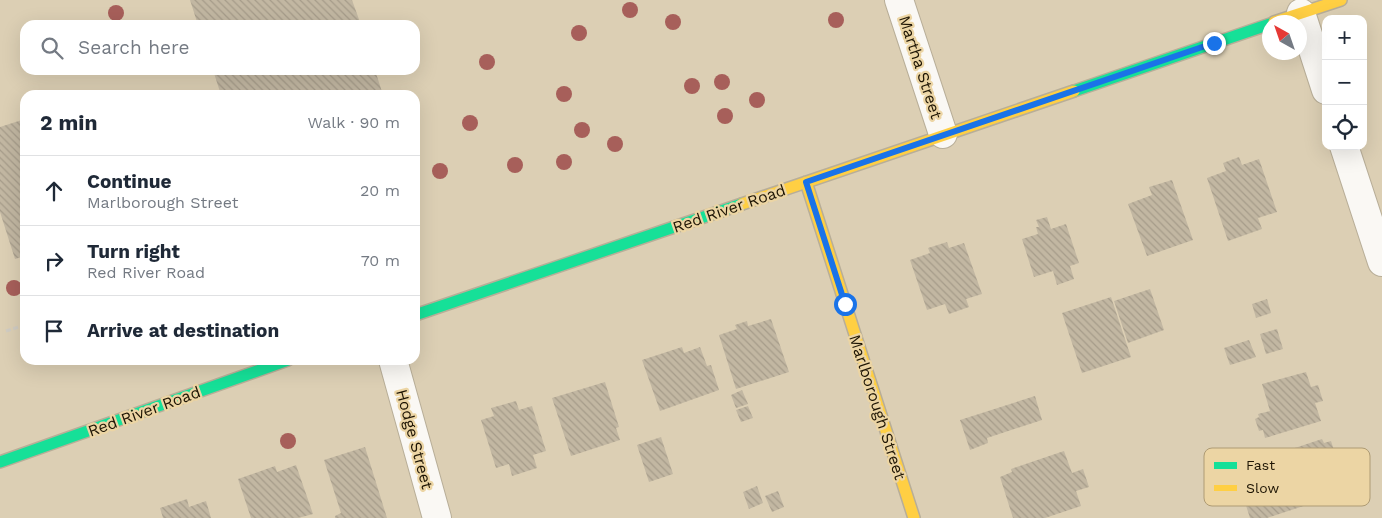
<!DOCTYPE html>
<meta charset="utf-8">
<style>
:root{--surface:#fff;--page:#f2f2f3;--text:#1f2937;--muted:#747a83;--line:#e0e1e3}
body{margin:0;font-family:"Work Sans",sans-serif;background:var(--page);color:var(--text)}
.controls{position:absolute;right:15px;top:15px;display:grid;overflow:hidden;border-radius:10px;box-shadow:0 5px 20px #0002}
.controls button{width:45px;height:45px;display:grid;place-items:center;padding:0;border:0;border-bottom:1px solid var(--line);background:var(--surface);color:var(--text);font:25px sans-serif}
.compass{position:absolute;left:1262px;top:15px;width:45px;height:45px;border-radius:50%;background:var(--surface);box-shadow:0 5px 20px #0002;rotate:320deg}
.stop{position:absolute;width:15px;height:15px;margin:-11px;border:4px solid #1a73e8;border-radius:50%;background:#fff}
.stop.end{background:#1a73e8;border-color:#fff;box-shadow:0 1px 5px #0008}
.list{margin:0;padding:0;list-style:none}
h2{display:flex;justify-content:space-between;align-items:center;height:65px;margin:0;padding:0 20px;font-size:21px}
h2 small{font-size:16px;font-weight:400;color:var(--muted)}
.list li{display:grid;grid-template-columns:32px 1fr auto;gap:15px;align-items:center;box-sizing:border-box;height:70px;padding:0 20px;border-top:1px solid var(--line)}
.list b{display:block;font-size:19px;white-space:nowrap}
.list p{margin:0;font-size:16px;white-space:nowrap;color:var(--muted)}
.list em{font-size:16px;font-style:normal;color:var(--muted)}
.icon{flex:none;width:28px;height:28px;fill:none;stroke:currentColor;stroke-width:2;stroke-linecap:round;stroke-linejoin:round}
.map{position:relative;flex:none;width:1382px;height:518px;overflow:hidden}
.search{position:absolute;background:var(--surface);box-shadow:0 5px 20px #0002;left:20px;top:20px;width:400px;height:55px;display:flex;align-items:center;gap:12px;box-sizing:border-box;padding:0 18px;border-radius:15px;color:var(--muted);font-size:19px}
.panel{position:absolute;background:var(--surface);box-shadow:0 5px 20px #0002;left:20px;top:90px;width:400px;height:275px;border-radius:15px}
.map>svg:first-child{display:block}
.building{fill:url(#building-back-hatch)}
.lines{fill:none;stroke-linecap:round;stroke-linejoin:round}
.street-casing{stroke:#b8ae98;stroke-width:30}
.fast-casing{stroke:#b8ae98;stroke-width:14}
.slow-casing{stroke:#b8ae98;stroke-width:14}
.path{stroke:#d0ccc3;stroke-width:3;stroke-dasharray:5 2.5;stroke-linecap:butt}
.street{stroke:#faf8f4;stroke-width:28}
.fast{stroke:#16e098;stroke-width:11}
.slow{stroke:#ffcf43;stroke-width:11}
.tree{fill:#a75f5a}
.route{stroke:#1a73e8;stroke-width:6}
.labels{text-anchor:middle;stroke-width:4.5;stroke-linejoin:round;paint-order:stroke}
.street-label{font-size:16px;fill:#1e1504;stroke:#ecd5a4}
.key{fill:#ecd5a4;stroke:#ae9b74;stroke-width:1}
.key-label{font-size:14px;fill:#1e1504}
</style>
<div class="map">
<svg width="1382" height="518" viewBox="0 0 1382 518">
<defs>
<pattern id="building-back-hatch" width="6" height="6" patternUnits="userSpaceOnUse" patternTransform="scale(1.25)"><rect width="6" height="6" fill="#c2b7a2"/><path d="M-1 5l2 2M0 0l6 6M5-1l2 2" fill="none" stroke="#a69c8a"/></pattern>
</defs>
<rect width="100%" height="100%" fill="#dccfb4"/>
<!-- building -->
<path class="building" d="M 190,0 L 352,0 L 361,25 L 198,25 Z
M 213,70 L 375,70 L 383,95 L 221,95 Z
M 25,119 L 25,256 L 15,259 L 0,212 L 0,127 Z
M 1239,157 L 1242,165 L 1259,159 L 1277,212 L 1258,218 L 1262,229 L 1228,241 L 1207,178 L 1226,171 L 1223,163 Z
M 1172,180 L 1193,240 L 1147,256 L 1128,204 L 1152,195 L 1149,187 Z
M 1047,217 L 1051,229 L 1066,224 L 1079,263 L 1070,266 L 1074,279 L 1057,285 L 1053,271 L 1034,277 L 1022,239 L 1038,234 L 1036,227 L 1039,227 L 1036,220 Z
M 947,242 L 949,248 L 964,243 L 982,294 L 966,299 L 969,307 L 949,314 L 945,304 L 927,310 L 910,260 L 930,253 L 928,248 Z
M 1150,289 L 1164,330 L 1128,343 L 1114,301 Z
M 1111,297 L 1131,357 L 1082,373 L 1062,313 Z
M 1267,299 L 1271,313 L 1256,318 L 1252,304 Z
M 771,319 L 789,372 L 736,389 L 719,335 L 737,329 L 735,325 L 747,321 L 748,326 Z
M 1277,329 L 1283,349 L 1266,354 L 1260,334 Z
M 1249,340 L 1256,357 L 1230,365 L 1224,348 Z
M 682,347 L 684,353 L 700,347 L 707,366 L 711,365 L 719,390 L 660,411 L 642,360 Z
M 1306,372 L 1311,387 L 1318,385 L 1323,401 L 1315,403 L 1321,421 L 1265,438 L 1263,430 L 1259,431 L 1255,419 L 1259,417 L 1258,414 L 1270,411 L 1262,384 Z
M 605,382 L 619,427 L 616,428 L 620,440 L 571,456 L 552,398 Z
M 742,390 L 748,404 L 736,408 L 731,395 Z
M 1035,396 L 1042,420 L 987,438 L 988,443 L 970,450 L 960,420 Z
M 516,401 L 519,410 L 532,406 L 546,451 L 533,455 L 537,468 L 512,476 L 509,464 L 496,468 L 481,420 L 494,416 L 491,408 Z
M 748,406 L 753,418 L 741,422 L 736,410 Z
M 661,437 L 673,474 L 649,482 L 637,445 Z
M 1322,439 L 1324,443 L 1331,441 L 1347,490 L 1337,493 L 1337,495 L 1267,518 L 1250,518 L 1234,468 Z
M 365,447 L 387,518 L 335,518 L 335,516 L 341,513 L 324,460 Z
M 1064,451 L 1072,473 L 1083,469 L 1089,487 L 1076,491 L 1081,506 L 1045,518 L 1013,518 L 1000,477 L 1012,472 L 1011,469 Z
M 296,465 L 313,514 L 298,518 L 251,518 L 238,479 L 275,466 L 277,472 Z
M 757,486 L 763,503 L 749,509 L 743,492 Z
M 778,491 L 784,507 L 772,512 L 765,496 Z
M 187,499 L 189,507 L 206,501 L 211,518 L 163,518 L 160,508 Z"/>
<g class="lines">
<defs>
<path id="street" d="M 899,0 L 943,134
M 1301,13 L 1326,90
M 1344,146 L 1382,262
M 393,360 L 437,518"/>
<path id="fast" d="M 1074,91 L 1270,24
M 415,315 L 742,204
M 0,462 L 288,360"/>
<path id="slow" d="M 1274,22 L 1341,0
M 806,182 L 914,518
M 742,204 L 1074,91"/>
</defs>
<!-- street casing -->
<use href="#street" class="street-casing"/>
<!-- fast casing -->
<use href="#fast" class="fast-casing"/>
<!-- slow casing -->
<use href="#slow" class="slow-casing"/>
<!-- path -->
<path class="path" d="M 6,331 L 25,325"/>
<!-- street -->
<use href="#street" class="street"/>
<!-- fast -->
<use href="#fast" class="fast"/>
<!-- slow -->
<use href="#slow" class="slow"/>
</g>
<!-- trees -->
<g class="tree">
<circle cx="630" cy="10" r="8"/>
<circle cx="116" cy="13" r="8"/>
<circle cx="836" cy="20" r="8"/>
<circle cx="673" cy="22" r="8"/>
<circle cx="579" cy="33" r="8"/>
<circle cx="487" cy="62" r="8"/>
<circle cx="722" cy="82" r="8"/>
<circle cx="692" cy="86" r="8"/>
<circle cx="564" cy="94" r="8"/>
<circle cx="757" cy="100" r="8"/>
<circle cx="725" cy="116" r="8"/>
<circle cx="470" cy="123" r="8"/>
<circle cx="582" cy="130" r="8"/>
<circle cx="615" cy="144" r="8"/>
<circle cx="564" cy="162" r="8"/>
<circle cx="515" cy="165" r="8"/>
<circle cx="440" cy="171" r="8"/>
<circle cx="14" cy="288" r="8"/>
<circle cx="288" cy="441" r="8"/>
</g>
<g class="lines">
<!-- route -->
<path class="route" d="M 845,304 L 806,182 L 1214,43"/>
</g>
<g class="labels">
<!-- street labels -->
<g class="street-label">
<text transform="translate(921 67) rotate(72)" y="6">Martha Street</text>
<text transform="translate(729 208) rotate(-19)" y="6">Red River Road</text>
<text transform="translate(878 407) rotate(72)" y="6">Marlborough Street</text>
<text transform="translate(144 411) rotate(-20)" y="6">Red River Road</text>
<text transform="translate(415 439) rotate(75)" y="6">Hodge Street</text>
</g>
</g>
<!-- legend -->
<rect x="1204" y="448" width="166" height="58" rx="8" class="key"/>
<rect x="1214" y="462" width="23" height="7" fill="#16e098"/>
<rect x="1214" y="485" width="23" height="6" fill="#ffcf43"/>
<g class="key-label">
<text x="1246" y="470">Fast</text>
<text x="1246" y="493">Slow</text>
</g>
</svg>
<div class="controls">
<button>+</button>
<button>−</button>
<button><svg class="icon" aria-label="locate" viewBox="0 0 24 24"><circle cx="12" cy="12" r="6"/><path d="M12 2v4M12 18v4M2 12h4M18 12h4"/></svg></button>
</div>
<svg class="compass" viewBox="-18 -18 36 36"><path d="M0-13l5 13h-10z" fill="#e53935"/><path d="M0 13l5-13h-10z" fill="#747a83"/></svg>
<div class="stop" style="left:845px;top:304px"></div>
<div class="stop end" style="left:1214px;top:43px"></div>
<div class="search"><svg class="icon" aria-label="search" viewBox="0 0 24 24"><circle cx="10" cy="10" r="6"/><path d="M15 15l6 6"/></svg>Search here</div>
<section class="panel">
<h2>2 min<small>Walk · 90 m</small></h2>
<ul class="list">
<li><svg class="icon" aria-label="ahead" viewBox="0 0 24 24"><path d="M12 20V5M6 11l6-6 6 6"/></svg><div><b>Continue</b><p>Marlborough Street</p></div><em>20 m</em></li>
<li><svg class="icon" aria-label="right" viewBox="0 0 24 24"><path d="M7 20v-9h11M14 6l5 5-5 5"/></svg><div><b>Turn right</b><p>Red River Road</p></div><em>70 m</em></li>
<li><svg class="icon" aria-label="arrive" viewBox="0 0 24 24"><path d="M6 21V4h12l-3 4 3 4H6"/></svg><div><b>Arrive at destination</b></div></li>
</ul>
</section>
</div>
